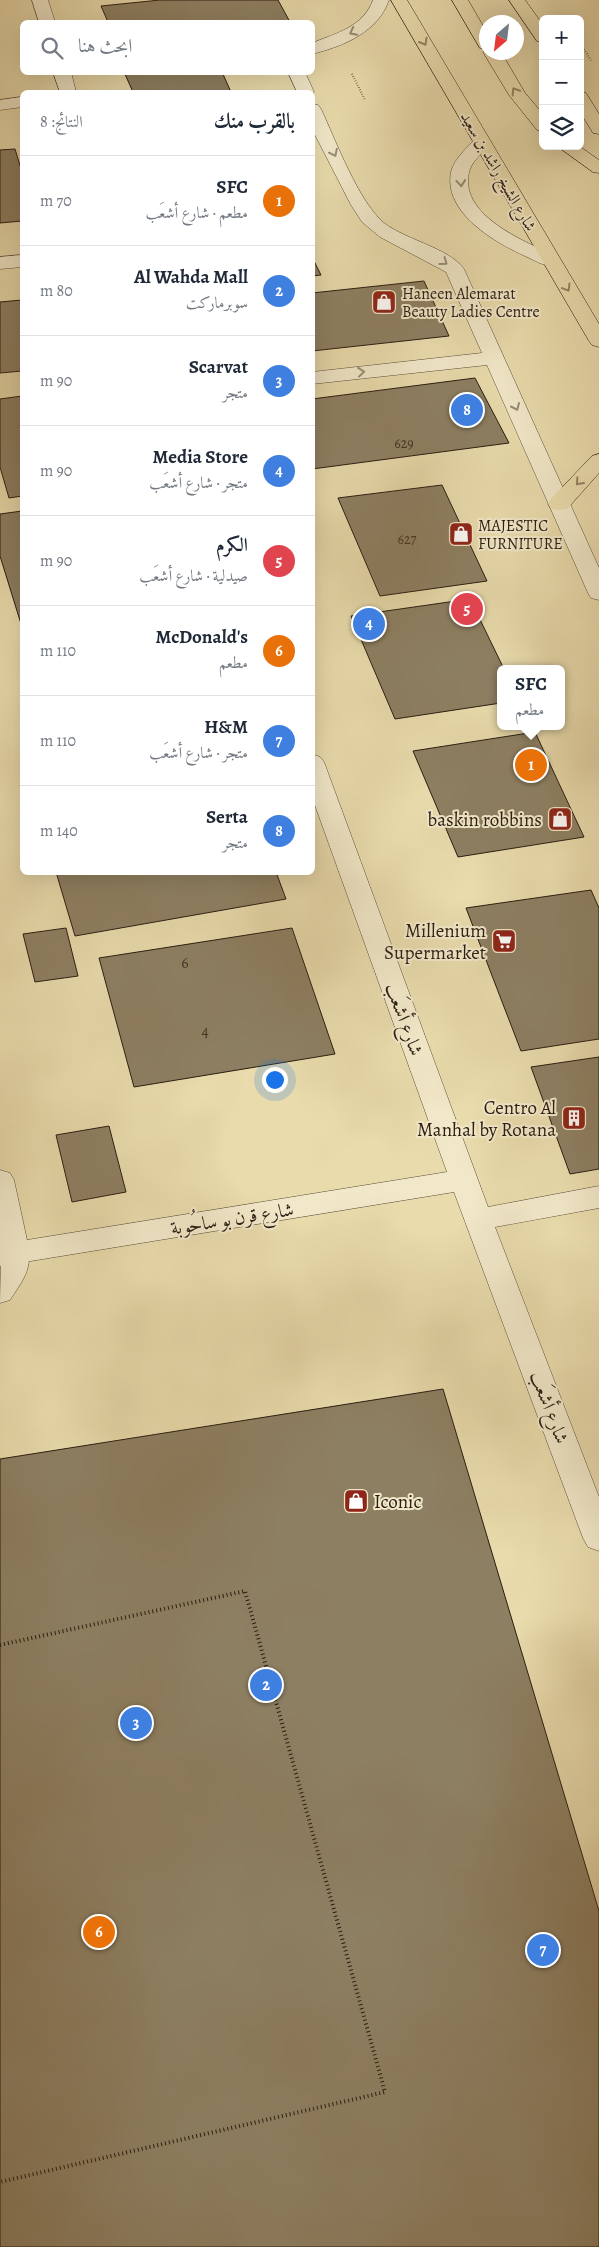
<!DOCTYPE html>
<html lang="ar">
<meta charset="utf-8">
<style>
:root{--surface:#fff;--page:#f6f6f7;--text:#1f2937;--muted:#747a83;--line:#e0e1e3;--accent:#8f2418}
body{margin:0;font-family:Alegreya,Amiri,serif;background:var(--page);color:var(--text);direction:rtl}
.controls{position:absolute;right:15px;top:15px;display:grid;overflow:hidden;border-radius:8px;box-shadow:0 5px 20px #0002}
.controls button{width:45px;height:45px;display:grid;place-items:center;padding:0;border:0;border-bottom:1px solid var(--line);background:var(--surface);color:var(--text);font:25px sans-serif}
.compass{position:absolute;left:479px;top:15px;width:45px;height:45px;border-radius:50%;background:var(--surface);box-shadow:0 5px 20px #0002;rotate:208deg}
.you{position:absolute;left:274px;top:1079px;width:18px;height:18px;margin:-12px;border:4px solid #fff;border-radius:50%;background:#1a73e8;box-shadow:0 0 0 8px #1a73e833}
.badge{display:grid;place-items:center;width:32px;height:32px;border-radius:50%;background:var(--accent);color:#fff;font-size:16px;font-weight:700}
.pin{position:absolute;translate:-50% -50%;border:2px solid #fff;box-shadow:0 1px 5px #0006}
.popup{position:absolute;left:497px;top:665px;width:68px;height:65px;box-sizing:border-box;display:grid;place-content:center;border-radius:8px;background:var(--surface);filter:drop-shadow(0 1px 4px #0005);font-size:16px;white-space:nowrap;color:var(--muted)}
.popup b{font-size:19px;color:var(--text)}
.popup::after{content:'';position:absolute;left:50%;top:100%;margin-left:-10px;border:10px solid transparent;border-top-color:var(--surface)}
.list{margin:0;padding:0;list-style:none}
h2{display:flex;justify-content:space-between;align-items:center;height:65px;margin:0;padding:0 20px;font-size:21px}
h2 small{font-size:16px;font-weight:400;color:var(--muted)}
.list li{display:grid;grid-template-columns:32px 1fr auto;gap:15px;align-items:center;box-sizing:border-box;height:90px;padding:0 20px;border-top:1px solid var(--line)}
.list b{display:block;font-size:19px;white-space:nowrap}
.list p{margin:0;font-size:16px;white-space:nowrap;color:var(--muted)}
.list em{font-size:16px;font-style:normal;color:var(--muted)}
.icon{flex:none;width:28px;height:28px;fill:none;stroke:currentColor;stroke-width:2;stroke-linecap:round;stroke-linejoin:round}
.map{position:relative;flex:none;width:599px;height:2247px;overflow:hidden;direction:ltr}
.search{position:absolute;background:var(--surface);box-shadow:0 5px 20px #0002;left:20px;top:20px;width:295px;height:55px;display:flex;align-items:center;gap:12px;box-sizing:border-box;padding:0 18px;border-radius:8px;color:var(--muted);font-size:19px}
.panel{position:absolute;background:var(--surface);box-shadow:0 5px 20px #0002;left:20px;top:90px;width:295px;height:785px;border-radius:8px;direction:rtl}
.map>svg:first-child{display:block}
.building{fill:#8d7f62;stroke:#291c11}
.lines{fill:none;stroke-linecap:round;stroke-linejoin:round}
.lane-casing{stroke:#594c38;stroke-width:1}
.street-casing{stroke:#594c38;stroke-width:1}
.primary-casing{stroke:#291c11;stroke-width:1}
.path-far1{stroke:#291c11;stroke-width:2;stroke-dasharray:0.5 2;stroke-linecap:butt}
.path{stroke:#291c11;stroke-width:4;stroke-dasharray:1 3;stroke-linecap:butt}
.lane{fill:#f1e8c9;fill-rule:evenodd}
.street{fill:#f1e8c9;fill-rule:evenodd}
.primary{fill:#e9dbac;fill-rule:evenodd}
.oneway{stroke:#978c76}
.oneway2{stroke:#938566}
.labels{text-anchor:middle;stroke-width:4;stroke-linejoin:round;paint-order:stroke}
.far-number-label{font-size:14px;fill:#423525}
.far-street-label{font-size:16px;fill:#291c11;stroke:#f1e8c9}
.far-poi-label{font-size:16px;fill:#291c11;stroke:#f1e8c9;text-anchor:start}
.number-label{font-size:16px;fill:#423525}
.poi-label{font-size:19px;fill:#291c11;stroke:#f1e8c9;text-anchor:end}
.street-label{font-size:19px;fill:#291c11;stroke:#f1e8c9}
</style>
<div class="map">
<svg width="599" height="2247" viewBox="0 0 599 2247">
<rect width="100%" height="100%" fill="#e9dbac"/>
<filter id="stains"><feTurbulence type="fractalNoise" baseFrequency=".004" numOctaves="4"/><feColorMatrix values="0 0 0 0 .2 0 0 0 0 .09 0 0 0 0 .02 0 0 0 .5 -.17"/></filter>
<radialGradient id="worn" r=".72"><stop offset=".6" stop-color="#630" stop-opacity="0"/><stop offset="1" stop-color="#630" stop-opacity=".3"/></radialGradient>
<!-- building -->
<path class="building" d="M 160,0 L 278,0 L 290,22 L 108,22 L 101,6 Z
M 124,72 L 222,72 L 231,92 L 133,92 Z
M 15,149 L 22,172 L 22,221 L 0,223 L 0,150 Z
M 312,257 L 321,275 L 312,276 Z
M 424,281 L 449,336 L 312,351 L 312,293 Z
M 22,300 L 22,371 L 0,373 L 0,302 Z
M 475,378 L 509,443 L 312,469 L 312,399 Z
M 22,396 L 22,496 L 9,498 L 0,467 L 0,399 Z
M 442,485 L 487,581 L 380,596 L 338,498 Z
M 22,511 L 22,627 L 0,556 L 0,514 Z
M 470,599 L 504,669 L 501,669 L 501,703 L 395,719 L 351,616 Z
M 535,732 L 584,837 L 458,857 L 413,751 Z
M 56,872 L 276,872 L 286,899 L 75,936 Z
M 591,890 L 599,908 L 599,1039 L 521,1051 L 466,908 Z
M 66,928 L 78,976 L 35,982 L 23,934 Z
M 292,928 L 335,1054 L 134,1087 L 99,958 Z
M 599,1057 L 599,1169 L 570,1174 L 531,1067 Z
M 109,1126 L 126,1192 L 72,1202 L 56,1135 Z
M 443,1389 L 599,1911 L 599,2247 L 0,2247 L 0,1459 Z"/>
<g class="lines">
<defs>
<path id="lane" d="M 482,137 L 488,138 L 491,142 C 485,151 474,159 470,169 C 455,215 528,243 558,257 L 561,261 L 558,265 C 546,268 536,261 525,256 C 496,243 443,213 451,172 C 454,159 467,148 476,138 Z
M 15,1242 L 25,1245 C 36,1265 21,1283 10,1300 L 0,1303 L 1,1253 L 5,1245 Z"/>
<path id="street" d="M 32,0 L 48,0 L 55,22 L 39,22 Z
M 373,0 L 389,0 C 378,32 344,46 312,54 L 312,43 C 337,33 363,27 373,0 Z
M 53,72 L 71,72 L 76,92 L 60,92 Z
M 288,72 L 305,72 L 314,92 L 312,94 L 297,92 Z
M 22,97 L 22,107 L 0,110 L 0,100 Z
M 312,104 L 318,105 L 321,109 C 336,141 358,201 384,223 C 406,240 449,248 464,269 L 599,568 L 599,600 L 591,598 L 588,593 L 487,365 L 312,384 L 312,372 L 482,353 L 446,272 L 380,237 L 362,222 L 351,205 L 312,129 Z
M 22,255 L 22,267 L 0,269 L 0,257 Z
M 312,754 L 320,757 L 324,762 L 488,1207 L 599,1186 L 599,1208 L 495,1227 L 599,1497 L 599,1551 L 588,1547 L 583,1538 L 454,1192 L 0,1266 L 0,1170 L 10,1173 L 14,1180 L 27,1240 L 447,1172 L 312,797 Z"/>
<path id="primary" d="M 391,0 L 407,0 L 599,324 L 599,347 L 592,345 L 589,341 Z
M 452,0 L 468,0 L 486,31 L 486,52 L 501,52 L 525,93 L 543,114 L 543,131 L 537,130 L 509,95 L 483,52 L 486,49 L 480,48 Z
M 509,0 L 525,0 L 543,25 L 543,42 L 537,41 Z
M 580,92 L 586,93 L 599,114 L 599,134 L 593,133 L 580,112 Z
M 557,146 L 579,146 L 599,160 L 599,173 L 593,172 Z
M 599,454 L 599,473 L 567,509 L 559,510 L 551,509 L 548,504 L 551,499 L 592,456 Z"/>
</defs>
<!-- lane casing -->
<use href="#lane" class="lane-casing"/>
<!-- street casing -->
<use href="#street" class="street-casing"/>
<!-- primary casing -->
<use href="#primary" class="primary-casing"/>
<!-- path-far1 -->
<path class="path-far1" d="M 580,43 L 592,62
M 352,74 L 365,100"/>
<!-- path -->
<path class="path" d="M 0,1645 L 245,1591 L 385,2092 L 0,2182"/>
<!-- lane -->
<use href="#lane" class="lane"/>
<!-- street -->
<use href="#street" class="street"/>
<!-- primary -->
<use href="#primary" class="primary"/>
</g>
<!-- one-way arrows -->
<defs><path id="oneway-chevron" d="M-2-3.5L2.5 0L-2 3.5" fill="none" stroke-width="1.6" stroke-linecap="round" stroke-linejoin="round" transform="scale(1.25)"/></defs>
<g class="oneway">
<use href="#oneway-chevron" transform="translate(353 32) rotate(153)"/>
<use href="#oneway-chevron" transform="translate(334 153) rotate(64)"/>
<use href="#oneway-chevron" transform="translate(461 183) rotate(85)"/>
<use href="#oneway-chevron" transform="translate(444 262) rotate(36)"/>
<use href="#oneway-chevron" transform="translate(361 372) rotate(-6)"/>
<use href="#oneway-chevron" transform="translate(516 407) rotate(66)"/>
</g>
<g class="oneway2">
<use href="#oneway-chevron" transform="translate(424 42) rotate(60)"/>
<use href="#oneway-chevron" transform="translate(515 91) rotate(-122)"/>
<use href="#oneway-chevron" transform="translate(567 288) rotate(59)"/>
<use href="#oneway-chevron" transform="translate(579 482) rotate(132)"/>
</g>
<!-- icons -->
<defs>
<symbol id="shop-square" viewBox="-11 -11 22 22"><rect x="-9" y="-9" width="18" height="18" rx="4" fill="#8f2418" stroke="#f1e8c9"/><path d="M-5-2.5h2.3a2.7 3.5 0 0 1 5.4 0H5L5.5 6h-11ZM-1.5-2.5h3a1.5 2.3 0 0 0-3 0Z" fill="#fff"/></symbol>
<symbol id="supermarket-square" viewBox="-11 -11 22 22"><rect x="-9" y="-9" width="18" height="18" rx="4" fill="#8f2418" stroke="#f1e8c9"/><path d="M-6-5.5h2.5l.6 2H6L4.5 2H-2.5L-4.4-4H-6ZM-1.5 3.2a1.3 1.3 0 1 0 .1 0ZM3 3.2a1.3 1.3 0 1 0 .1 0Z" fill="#fff"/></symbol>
<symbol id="building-square" viewBox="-11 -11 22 22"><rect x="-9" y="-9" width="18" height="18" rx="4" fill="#8f2418" stroke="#f1e8c9"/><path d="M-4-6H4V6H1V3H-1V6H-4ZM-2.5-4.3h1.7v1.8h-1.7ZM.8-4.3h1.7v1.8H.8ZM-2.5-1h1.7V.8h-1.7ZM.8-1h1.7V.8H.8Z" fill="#fff"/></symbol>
</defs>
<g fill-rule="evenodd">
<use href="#shop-square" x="370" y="288" width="28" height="28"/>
<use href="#shop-square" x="447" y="520" width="28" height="28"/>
<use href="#shop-square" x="546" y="805" width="28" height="28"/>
<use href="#supermarket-square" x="490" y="927" width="28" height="28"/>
<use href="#building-square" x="560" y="1104" width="28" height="28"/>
<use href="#shop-square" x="342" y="1487" width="28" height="28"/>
</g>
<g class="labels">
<!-- far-number labels -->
<g class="far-number-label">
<text x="404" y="448">629</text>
<text x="407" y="544">627</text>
</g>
<!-- far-street labels -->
<g class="far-street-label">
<text transform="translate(499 171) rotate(60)" y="6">شارع الشيخ راشد بن سعيد</text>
</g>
<!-- far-poi labels -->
<g class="far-poi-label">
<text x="402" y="299">Haneen Alemarat<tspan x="402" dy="18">Beauty Ladies Centre</tspan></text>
<text x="478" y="531">MAJESTIC<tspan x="478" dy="18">FURNITURE</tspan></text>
</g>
<!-- number labels -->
<g class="number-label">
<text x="185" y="968">6</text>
<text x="205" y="1036">4</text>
</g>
<!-- poi labels -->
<g class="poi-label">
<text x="542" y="826">baskin robbins</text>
<text x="486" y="937">Millenium<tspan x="486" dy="22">Supermarket</tspan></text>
<text x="556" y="1114">Centro Al<tspan x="556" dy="22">Manhal by Rotana</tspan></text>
<text x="374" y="1508" text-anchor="start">Iconic</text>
</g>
<!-- street labels -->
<g class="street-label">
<text transform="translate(405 1019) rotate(70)" y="7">شارع أشعَب</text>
<text transform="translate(232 1218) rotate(-9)" y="7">شارع قرن بو ساحُوبة</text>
<text transform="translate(550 1407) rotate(69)" y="7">شارع أشعَب</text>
</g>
</g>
<rect width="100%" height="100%" filter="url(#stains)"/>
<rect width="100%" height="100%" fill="url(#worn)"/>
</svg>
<div class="controls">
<button>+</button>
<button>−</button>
<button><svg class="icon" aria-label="layers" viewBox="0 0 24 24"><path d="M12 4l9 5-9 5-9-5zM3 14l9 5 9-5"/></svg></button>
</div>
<svg class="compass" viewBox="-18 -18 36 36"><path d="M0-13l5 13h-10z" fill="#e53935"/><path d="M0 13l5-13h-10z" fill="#747a83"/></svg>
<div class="you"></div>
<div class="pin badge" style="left:531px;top:765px;background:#e8710a">1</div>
<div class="popup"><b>SFC</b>مطعم</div>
<div class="pin badge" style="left:266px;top:1685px;background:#3f7fe0">2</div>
<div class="pin badge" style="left:136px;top:1723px;background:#3f7fe0">3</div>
<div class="pin badge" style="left:369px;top:624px;background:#3f7fe0">4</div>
<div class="pin badge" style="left:467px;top:609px;background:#e0444e">5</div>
<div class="pin badge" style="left:99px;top:1932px;background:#e8710a">6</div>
<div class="pin badge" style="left:543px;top:1950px;background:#3f7fe0">7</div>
<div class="pin badge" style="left:467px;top:410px;background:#3f7fe0">8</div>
<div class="search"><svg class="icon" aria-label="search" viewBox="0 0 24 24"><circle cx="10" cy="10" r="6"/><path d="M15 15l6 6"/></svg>ابحث هنا</div>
<section class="panel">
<h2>بالقرب منك<small>النتائج: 8</small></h2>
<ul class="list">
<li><span class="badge" style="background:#e8710a">1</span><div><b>SFC</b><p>مطعم · شارع أشعَب</p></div><em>70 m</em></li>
<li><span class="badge" style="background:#3f7fe0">2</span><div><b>Al Wahda Mall</b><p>سوبرماركت</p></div><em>80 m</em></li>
<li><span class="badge" style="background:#3f7fe0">3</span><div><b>Scarvat</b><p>متجر</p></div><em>90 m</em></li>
<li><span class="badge" style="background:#3f7fe0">4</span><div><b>Media Store</b><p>متجر · شارع أشعَب</p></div><em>90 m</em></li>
<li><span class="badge" style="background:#e0444e">5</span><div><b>الكرم</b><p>صيدلية · شارع أشعَب</p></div><em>90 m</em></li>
<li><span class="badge" style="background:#e8710a">6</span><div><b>McDonald's</b><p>مطعم</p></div><em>110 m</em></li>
<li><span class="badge" style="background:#3f7fe0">7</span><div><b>H&amp;M</b><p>متجر · شارع أشعَب</p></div><em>110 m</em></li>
<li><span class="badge" style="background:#3f7fe0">8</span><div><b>Serta</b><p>متجر</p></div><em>140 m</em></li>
</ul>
</section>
</div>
